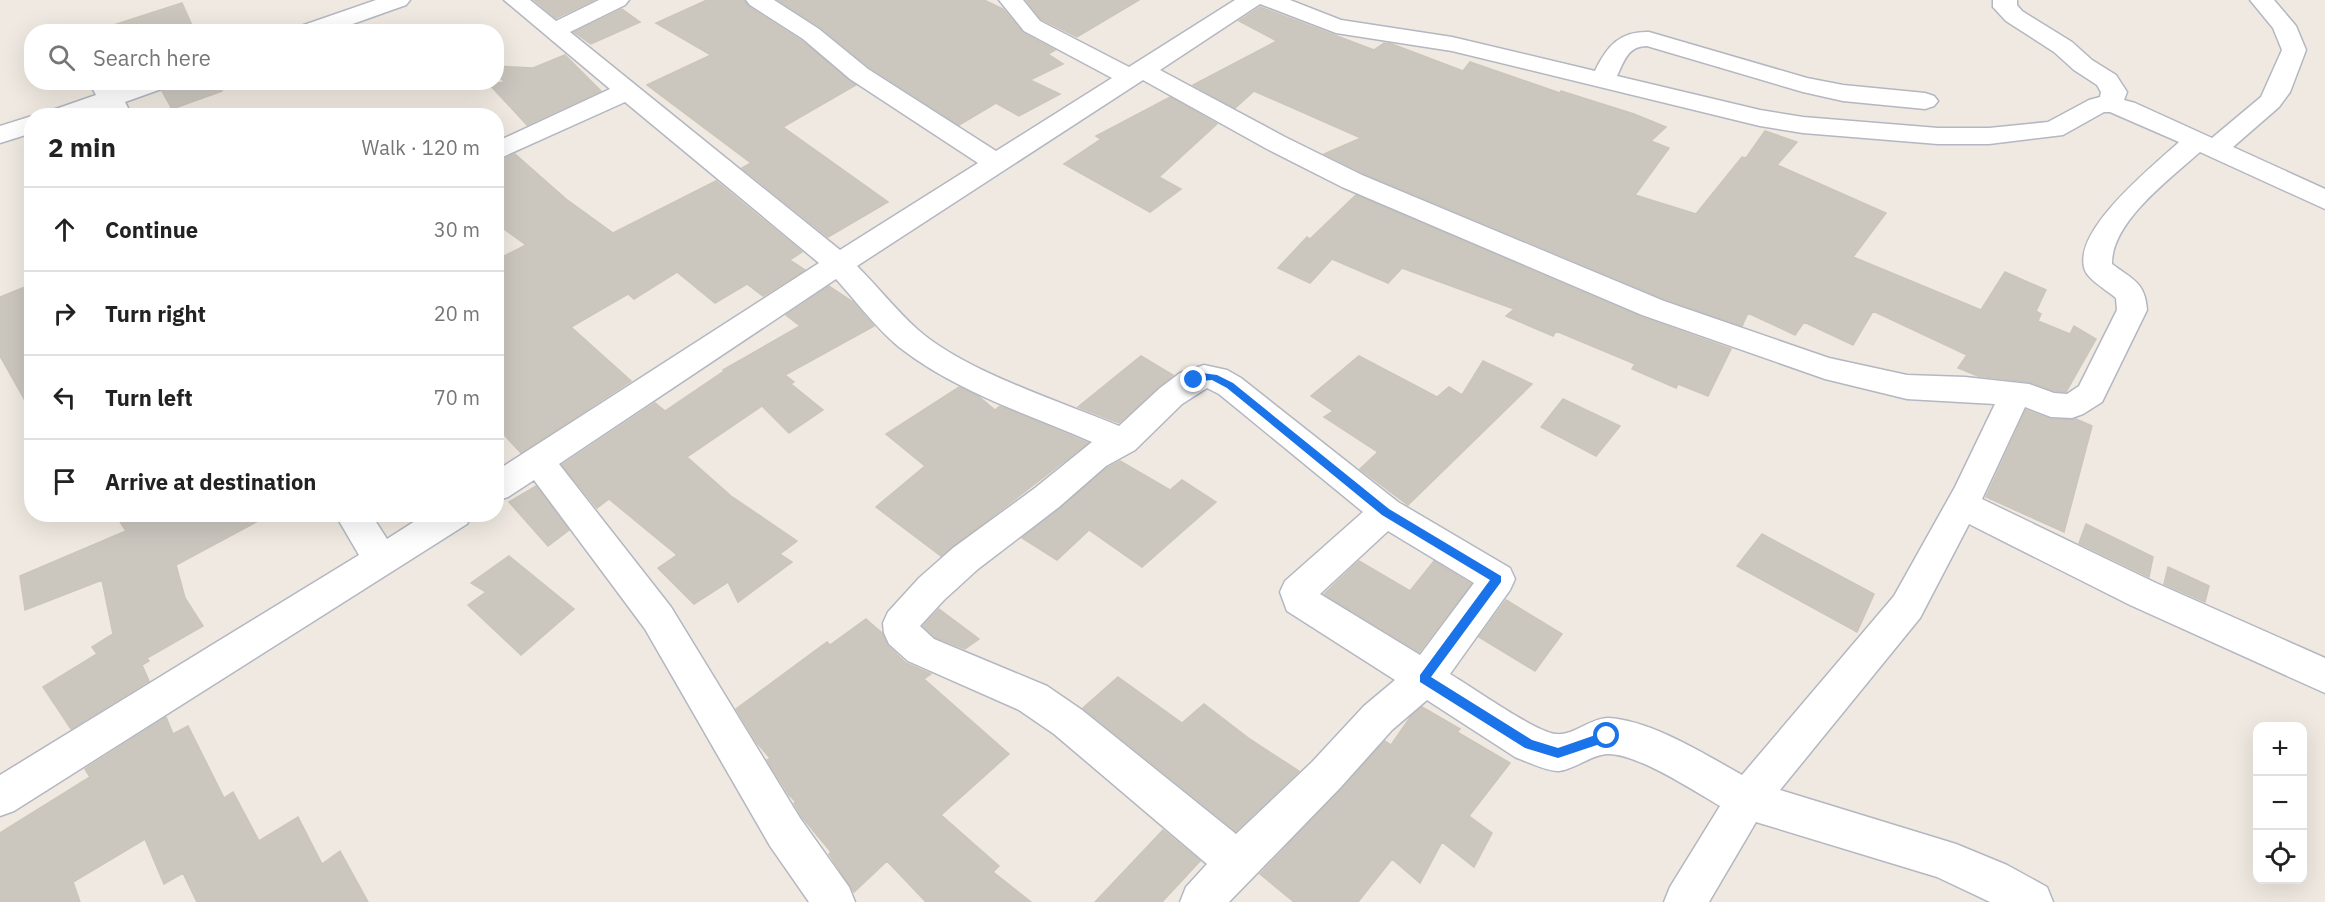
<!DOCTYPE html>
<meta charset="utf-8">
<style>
:root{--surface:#fff;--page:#f2f2f2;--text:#222;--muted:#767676;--line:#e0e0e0}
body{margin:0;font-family:"IBM Plex Sans",sans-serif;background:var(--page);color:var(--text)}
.controls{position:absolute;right:18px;bottom:18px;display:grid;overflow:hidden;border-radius:12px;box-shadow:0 6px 24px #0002}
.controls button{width:54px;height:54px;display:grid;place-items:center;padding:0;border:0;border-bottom:2px solid var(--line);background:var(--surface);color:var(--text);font:30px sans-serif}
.stop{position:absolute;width:18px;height:18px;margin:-14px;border:4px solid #1a73e8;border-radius:50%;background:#fff}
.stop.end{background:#1a73e8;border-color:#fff;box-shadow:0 2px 6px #0008}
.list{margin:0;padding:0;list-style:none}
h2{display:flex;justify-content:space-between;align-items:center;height:78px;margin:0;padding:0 24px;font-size:26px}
h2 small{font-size:20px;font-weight:400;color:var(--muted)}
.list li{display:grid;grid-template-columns:39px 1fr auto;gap:18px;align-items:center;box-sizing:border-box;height:84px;padding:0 24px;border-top:2px solid var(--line)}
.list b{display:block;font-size:22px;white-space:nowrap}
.list em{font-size:20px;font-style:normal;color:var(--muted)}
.icon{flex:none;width:33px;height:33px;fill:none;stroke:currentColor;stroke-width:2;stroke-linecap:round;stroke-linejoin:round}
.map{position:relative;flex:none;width:2325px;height:902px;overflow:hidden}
.search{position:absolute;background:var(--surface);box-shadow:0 6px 24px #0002;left:24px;top:24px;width:480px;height:66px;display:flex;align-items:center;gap:15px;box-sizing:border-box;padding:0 21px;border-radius:24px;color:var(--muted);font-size:22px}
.panel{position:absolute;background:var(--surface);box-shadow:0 6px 24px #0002;left:24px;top:108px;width:480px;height:414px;border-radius:24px}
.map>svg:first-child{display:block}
.building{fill:#cbc7bf;stroke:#cbc5ba;stroke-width:1.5}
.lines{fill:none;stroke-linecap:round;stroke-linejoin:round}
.minor-casing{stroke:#b4b7c1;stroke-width:3}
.minor{fill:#fff;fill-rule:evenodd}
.route{fill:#1a73e8}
</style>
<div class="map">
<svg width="2325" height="902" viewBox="0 0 2325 902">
<rect width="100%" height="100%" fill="#efe9e1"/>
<!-- building -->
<path class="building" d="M 534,0 L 594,0 L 556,18 Z
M 707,0 L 744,0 L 749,7 L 802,41 L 856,85 L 783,127 L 888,202 L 828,237 L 742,168 L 751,163 L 647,85 L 711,55 L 656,23 Z
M 778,0 L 984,0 L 1003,9 L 1023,33 L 1055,50 L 1048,54 L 1063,64 L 1030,80 L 1060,94 L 1019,116 L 996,103 L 959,125 L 869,67 L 820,27 Z
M 1026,0 L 1139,0 L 1077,37 L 1041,19 Z
M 182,3 L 195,32 L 92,32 Z
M 1260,7 L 1374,50 L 1384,43 L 1392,44 L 1463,71 L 1470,62 L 1560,93 L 1561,91 L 1634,114 L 1666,127 L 1651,141 L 1669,148 L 1635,195 L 1696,214 L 1742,157 L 1746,158 L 1765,131 L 1797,142 L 1777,165 L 1886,213 L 1853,257 L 1981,310 L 2005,272 L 2046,290 L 2036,311 L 2041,314 L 2038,321 L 2070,334 L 2074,326 L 2096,339 L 2066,392 L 2054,391 L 2029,382 L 1978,376 L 1958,368 L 1967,355 L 1873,311 L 1853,345 L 1804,322 L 1795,335 L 1748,313 L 1742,326 L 1665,299 L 1363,173 L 1324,154 L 1361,138 L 1254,91 L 1235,108 L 1193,85 L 1277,41 L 1239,21 Z
M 622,9 L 640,22 L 591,44 L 574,32 Z
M 565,55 L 601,91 L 527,125 L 489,84 L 505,82 L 496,75 L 496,66 L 533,68 Z
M 172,82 L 218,82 L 222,91 L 172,109 L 162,91 L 169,88 Z
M 1170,97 L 1217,124 L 1159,177 L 1181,189 L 1150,212 L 1064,164 L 1101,139 L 1096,136 Z
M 515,154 L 566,199 L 613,233 L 716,181 L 802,252 L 790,260 L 805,270 L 763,296 L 747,284 L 715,303 L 677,272 L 634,299 L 628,294 L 571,327 L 631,381 L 521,453 L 496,426 L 496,260 L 526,245 L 496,223 L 496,162 Z
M 1356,195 L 1641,317 L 1731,349 L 1708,396 L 1678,384 L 1676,388 L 1632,369 L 1635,364 L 1556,331 L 1553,336 L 1506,316 L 1514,309 L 1402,268 L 1388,283 L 1332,259 L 1310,283 L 1278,268 L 1307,237 L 1310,239 Z
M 32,284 L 32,413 L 0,356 L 0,297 Z
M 829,286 L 853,302 L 874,326 L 785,375 L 794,382 L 791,384 L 823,410 L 789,433 L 762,406 L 687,457 L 731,496 L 797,541 L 780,554 L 792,562 L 738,602 L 728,582 L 694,604 L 658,568 L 677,555 L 609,499 L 597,508 L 562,465 L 655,403 L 665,411 L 724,371 L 723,370 L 800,326 L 786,315 Z
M 1141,356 L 1173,375 L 1119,423 L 1078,407 Z
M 1359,356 L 1437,397 L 1449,387 L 1462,395 L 1483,361 L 1532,384 L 1408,505 L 1360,469 L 1378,452 L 1324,417 L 1333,411 L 1311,396 Z
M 959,387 L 978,396 L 995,410 L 1000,406 L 1088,443 L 941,556 L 876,507 L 925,466 L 886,434 Z
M 1563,399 L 1620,426 L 1596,456 L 1541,427 Z
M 2026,410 L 2050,419 L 2076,419 L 2092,426 L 2064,532 L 1986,497 Z
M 1120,461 L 1170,490 L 1182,480 L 1216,502 L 1142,567 L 1089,530 L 1057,560 L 1022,538 L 1107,468 Z
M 536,486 L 569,530 L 548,546 L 509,502 Z
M 115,514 L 271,514 L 176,565 L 185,598 L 203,626 L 147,658 L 149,661 L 142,665 L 149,681 L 71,729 L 43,687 L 97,654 L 92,647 L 113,634 L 102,580 L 25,610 L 20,576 L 126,531 Z
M 2086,524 L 2153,557 L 2149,577 L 2079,543 Z
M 1762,534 L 1874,594 L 1857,632 L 1737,566 Z
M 509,556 L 574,609 L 521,655 L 468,605 L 486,592 L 471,583 Z
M 1359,561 L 1410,591 L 1434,561 L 1471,584 L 1419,652 L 1324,594 Z
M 2168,567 L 2209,586 L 2205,602 L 2164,584 Z
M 1506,600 L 1562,634 L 1535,671 L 1479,637 Z
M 939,609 L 979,639 L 965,649 L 935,637 L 923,626 Z
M 866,619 L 882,633 L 888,646 L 906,663 L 931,674 L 924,679 L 1009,754 L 941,815 L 999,866 L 993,872 L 1031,902 L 926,902 L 887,861 L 854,892 L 829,854 L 831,852 L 802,817 L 794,803 L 796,802 L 789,795 L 767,760 L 770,758 L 757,743 L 736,709 L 827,642 L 830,645 Z
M 1118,677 L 1182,723 L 1204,704 L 1251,740 L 1299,771 L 1236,831 L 1083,708 Z
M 1422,707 L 1460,729 L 1457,732 L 1510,763 L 1469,816 L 1492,833 L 1474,867 L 1442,842 L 1420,883 L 1392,859 L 1358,902 L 1294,902 L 1260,874 L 1385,741 L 1391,745 L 1411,716 Z
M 166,717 L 173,734 L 188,726 L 224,798 L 233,792 L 259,841 L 298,817 L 322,864 L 340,851 L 368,902 L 197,902 L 183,873 L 164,884 L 145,839 L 73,882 L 80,902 L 0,902 L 0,833 L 90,777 L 85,769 Z
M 1163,830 L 1200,861 L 1162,902 L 1095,902 Z"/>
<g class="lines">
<defs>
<path id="minor" d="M 376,0 L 410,0 L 406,5 L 330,32 L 294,32 L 298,27 Z
M 504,0 L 530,0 L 556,21 L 599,0 L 629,0 L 625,5 L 570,32 L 840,250 L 978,163 L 850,79 L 803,39 L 750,5 L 746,0 L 774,0 L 819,29 L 868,69 L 996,151 L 1112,78 L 1024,31 L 999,0 L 1023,0 L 1040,21 L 1129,67 L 1235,0 L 1290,0 L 1341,20 L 1452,37 L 1595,71 C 1607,46 1620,31 1649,32 L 1807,78 L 1843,85 L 1925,93 L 1934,96 L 1938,101 L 1934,106 L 1925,109 L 1843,101 L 1803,92 L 1647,46 C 1628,46 1624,61 1617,76 L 1760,110 L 1803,117 L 1938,128 L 1989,128 L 2048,122 L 2089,100 L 2100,97 L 2101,92 L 2097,85 L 2074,70 L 2054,52 L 2006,21 L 1993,7 L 1993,0 L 2017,0 L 2017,5 L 2022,11 L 2072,42 L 2092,60 L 2116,75 L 2127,92 L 2124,100 L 2135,103 L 2212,138 L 2261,97 L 2282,50 L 2273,28 L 2250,0 L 2274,0 L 2296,26 L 2306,50 L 2290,92 L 2279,107 L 2233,147 L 2325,189 L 2325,209 L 2200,152 C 2171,178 2111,222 2112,264 C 2133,280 2145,282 2147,310 L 2102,402 L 2083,414 L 2072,418 L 2051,417 L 2025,407 L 1982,499 L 2156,583 L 2325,658 L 2325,693 L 2130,605 L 1969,524 L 1920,618 L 1780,790 L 1956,844 L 2007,865 L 2047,887 L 2053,902 L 1990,902 L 1937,877 L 1756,822 L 1709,902 L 1664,902 L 1670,887 L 1720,806 C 1694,791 1637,753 1607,754 C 1591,755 1575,769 1559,771 C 1549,772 1525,761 1515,757 L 1427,700 L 1392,730 L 1340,788 L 1229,902 L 1180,902 L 1186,887 L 1207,864 L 1054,734 L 1019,710 L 908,661 L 889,644 L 884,633 L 883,623 L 888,612 L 919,578 L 953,548 L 1035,488 L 1092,442 C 1027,414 955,391 899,347 C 876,328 856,301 836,279 L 559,464 L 671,607 L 800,818 L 849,887 L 855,902 L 809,902 L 770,846 L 645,629 L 534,480 L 508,497 L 496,501 L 496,471 L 819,263 L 625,102 L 496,160 L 496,142 L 610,89 ZM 1260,4 L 1336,33 L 1452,51 L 1760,126 L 1803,133 L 1938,144 L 1989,144 L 2063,135 L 2104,112 L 2110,112 L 2179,142 C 2153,166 2075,228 2084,267 C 2086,279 2107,290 2116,298 L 2117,310 L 2079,386 L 2067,394 L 2054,393 L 2029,384 L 1965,377 L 1907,375 L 1829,358 L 1664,301 L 1362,175 L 1285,137 L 1160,70 ZM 1143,80 L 1267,149 L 1342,187 L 1642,315 L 1825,379 L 1907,399 L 1995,404 L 1955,487 L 1894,596 L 1742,775 C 1706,755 1651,720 1608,718 C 1591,718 1573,736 1556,734 C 1535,732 1472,687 1450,674 L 1510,590 L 1515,579 L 1510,568 L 1398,502 L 1241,378 L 1227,370 L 1204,365 L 1180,373 L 1160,388 L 1119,426 C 1059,401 964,371 917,329 C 896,310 877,286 857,266 ZM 1207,388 L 1219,394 L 1363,512 L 1285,581 L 1280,592 L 1287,611 L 1395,680 L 1364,706 L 1312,762 L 1236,834 L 1082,710 L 1047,686 L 934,639 L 920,626 L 944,600 L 978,569 L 1059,507 L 1106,466 L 1135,450 L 1182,404 ZM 1388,531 L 1474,583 L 1420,655 L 1320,594 Z
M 89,82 L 114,82 L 117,88 L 132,82 L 170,82 L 167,87 L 125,102 L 132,116 L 106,116 L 103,109 L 85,116 L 47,116 L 50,111 L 96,95 Z
M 32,116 L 32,133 L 0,143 L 0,126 Z
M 335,514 L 371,514 L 387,539 L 426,514 L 472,514 L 467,524 L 14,811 L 0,816 L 0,775 L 359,555 Z"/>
</defs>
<!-- minor casing -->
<use href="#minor" class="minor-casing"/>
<!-- minor -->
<use href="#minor" class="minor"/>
</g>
<!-- route -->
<path class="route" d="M 1202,373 L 1217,375 L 1233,383 L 1389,509 L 1501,576 L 1501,582 L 1431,677 L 1532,740 L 1558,748 L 1607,731 L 1613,736 L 1612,740 L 1558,758 L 1525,748 L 1420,682 L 1420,675 L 1490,580 L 1382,515 L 1227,388 L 1212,380 L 1191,382 L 1191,377 Z"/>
</svg>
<div class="controls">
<button>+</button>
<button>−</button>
<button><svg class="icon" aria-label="locate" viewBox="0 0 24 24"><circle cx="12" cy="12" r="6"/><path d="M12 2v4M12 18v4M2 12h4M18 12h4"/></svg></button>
</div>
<div class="stop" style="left:1607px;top:736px"></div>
<div class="stop end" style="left:1194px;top:380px"></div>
<div class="search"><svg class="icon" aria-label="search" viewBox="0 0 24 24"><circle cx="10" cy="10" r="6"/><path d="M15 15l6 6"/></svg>Search here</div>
<section class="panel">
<h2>2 min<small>Walk · 120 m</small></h2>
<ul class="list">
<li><svg class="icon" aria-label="ahead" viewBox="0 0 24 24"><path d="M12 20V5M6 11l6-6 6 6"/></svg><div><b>Continue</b></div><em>30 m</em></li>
<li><svg class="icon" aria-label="right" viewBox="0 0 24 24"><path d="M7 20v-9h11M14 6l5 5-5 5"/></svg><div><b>Turn right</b></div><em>20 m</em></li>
<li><svg class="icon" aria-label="left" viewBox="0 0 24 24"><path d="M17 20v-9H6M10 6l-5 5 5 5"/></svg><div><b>Turn left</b></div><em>70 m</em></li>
<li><svg class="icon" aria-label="arrive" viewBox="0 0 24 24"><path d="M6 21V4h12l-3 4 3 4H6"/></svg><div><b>Arrive at destination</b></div></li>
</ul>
</section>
</div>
